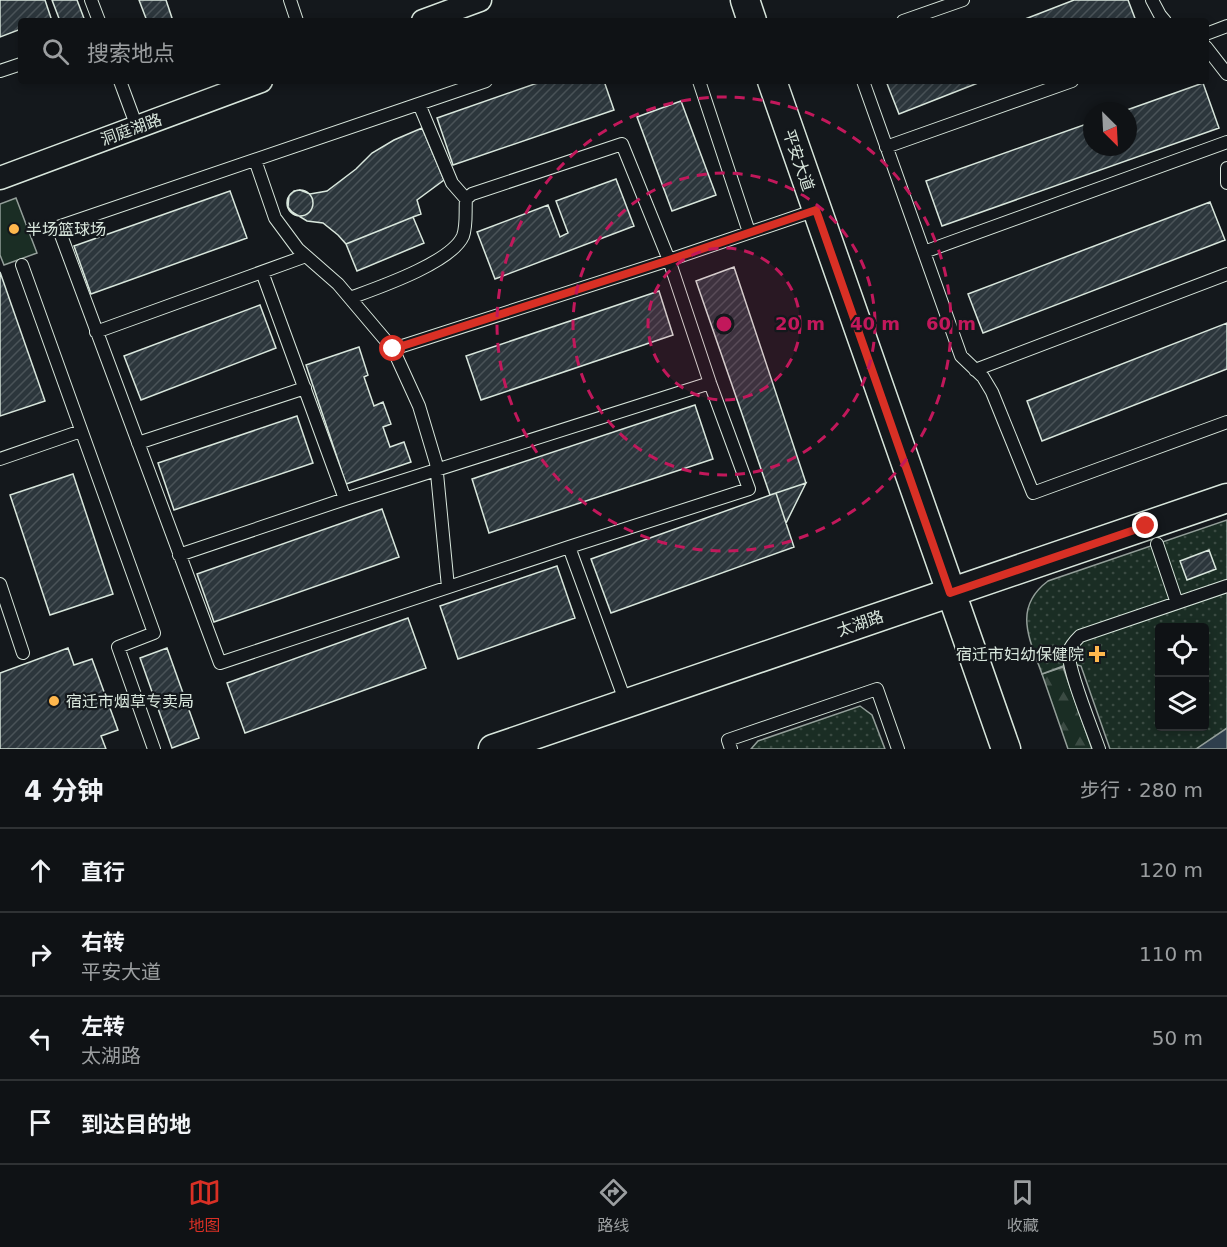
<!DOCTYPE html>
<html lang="zh">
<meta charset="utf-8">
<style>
:root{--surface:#0f1215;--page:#1d2022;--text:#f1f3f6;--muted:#9b9ea0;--line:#2f3234;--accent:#d93025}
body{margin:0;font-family:"DejaVu Sans","Noto Sans SC",sans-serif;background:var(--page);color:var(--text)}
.controls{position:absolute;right:18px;bottom:18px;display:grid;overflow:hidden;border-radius:6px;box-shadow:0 3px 9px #0003}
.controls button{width:54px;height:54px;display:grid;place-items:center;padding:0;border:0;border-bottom:2px solid var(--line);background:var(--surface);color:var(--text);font:30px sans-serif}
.compass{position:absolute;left:1083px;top:102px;width:54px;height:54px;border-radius:50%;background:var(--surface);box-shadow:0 3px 9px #0003;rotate:156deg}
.stop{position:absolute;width:18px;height:18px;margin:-14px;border:4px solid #d93025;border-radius:50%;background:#fff}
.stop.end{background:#d93025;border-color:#fff;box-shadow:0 2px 6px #0008}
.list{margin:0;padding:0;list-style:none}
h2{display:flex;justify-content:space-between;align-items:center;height:78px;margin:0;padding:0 24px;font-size:26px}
h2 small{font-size:20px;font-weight:400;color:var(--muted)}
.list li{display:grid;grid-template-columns:39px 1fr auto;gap:18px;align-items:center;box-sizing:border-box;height:84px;padding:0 24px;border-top:2px solid var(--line)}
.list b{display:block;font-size:22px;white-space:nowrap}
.list p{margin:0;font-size:20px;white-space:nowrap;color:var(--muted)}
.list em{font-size:20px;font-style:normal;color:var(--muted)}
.icon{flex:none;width:33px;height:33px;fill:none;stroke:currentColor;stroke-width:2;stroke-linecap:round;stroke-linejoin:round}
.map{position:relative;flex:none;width:1227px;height:749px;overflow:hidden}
.search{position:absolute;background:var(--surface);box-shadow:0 3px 9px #0003;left:18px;right:18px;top:18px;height:66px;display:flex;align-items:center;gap:15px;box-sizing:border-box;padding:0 21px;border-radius:6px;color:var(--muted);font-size:22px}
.sheet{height:414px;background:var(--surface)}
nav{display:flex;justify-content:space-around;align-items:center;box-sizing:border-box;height:84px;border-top:2px solid var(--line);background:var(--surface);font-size:16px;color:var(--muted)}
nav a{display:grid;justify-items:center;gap:3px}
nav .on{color:var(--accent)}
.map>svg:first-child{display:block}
.forest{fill:url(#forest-firs);stroke:#939e99;stroke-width:1.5}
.park{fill:url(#park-dots);stroke:#939e99;stroke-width:1.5;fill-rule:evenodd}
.pitch{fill:#1a2d24;stroke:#939e99;stroke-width:1.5}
.water{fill:#2f3f4d;stroke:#939e99;stroke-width:1.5}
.building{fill:url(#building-hatch);stroke:#d8e6dc;stroke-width:1.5}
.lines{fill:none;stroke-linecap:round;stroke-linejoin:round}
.service-casing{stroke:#d8e6dc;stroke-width:14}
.minor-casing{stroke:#d8e6dc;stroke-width:25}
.tertiary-casing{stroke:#d8e6dc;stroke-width:31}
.service{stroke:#14181c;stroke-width:12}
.minor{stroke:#14181c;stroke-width:22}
.tertiary{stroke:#14181c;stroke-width:28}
.route{stroke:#d93025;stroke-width:8}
.ring{fill:none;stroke:#c2185b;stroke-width:3;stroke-dasharray:10 8}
.poi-dot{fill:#ffb74d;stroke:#14181c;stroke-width:2}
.labels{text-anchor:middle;stroke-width:4.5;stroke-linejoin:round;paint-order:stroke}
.street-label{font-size:16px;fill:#d8e6dc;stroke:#14181c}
.poi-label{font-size:16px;fill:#d8e6dc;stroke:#14181c;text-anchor:start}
.centre{fill:#c2185b;stroke:#14181c;stroke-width:3}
.ring-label{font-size:18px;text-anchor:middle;font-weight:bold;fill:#c2185b;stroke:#14181c;stroke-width:4.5;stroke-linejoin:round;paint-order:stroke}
</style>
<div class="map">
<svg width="1227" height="749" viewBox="0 0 1227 749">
<defs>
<pattern id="forest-firs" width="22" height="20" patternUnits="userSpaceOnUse" patternTransform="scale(1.5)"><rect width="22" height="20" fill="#1a2d24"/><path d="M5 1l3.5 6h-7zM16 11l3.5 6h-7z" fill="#3b4b43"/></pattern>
<pattern id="park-dots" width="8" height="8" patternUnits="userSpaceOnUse" patternTransform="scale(1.5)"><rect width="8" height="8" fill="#1a2d24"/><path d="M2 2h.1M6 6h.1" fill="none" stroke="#3b4b43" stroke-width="1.8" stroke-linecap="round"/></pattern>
<pattern id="building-hatch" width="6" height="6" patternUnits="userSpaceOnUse" patternTransform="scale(1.5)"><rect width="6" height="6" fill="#2c363c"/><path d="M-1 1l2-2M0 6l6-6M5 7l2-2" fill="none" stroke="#4a5358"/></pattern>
</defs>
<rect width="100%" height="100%" fill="#14181c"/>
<!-- forest -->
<path class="forest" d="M 1063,667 L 1092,749 L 1068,749 L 1042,674 Z"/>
<!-- park -->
<path class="park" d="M 1227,520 L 1227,749 L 1110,749 L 1081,666 L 1071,663 L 1042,674 C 1030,640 1012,608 1048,581 ZM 1160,628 L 1204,628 L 1204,726 L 1160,726 Z
M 860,706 L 872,715 L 885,749 L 751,749 L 758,741 Z"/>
<!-- pitch -->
<path class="pitch" d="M 16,198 L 37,253 L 4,265 L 0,255 L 0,204 Z"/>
<!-- water -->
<path class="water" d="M 1227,728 L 1227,749 L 1196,749 Z"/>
<!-- building -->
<path class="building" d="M 0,0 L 45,0 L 51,18 L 43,21 L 21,21 L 21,29 L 0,37 Z
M 52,0 L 77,0 L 85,21 L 60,21 Z
M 139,0 L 166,0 L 173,21 L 147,21 Z
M 1074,0 L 1128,0 L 1136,21 L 1020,21 Z
M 543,81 L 604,81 L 614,110 L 453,165 L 437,118 Z
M 886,81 L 983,81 L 899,114 Z
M 1203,83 L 1219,128 L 942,226 L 926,181 L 1092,122 L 1092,147 L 1128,147 L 1128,111 L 1124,111 Z
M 681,101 L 716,195 L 672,211 L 637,117 Z
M 422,128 L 444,180 L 417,200 L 421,214 L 413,217 L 424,243 L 357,271 L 346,244 L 338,235 L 323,223 L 307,221 L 292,212 L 288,207 L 289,196 L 294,191 L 300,190 L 310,194 L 327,191 L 356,169 L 372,153 L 394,140 Z
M 616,179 L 634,226 L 495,279 L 477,232 L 548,205 L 560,237 L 568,233 L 556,201 Z
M287 203a13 13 0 1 1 26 0a13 13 0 1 1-26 0Z
M 230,191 L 247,238 L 91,294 L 74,246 Z
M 1210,202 L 1225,240 L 983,333 L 968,294 Z
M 413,217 L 424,243 L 357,271 L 346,244 Z
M 734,267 L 806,483 L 770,495 L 696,281 Z
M 0,272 L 45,401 L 0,416 Z
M 659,291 L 673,335 L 481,400 L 466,356 Z
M 260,305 L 276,348 L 141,400 L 124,356 Z
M 1227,323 L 1227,369 L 1042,441 L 1027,401 Z
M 359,347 L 368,375 L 364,377 L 374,406 L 383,402 L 391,424 L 383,427 L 390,447 L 404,442 L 411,462 L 346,484 L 306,365 Z
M 695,405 L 713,459 L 489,533 L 472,479 Z
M 297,416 L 313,463 L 174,510 L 158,463 Z
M 73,474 L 113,594 L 50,615 L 10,495 Z
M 806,483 L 786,523 L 776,493 Z
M 776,493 L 794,547 L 611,613 L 591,559 Z
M 382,509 L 399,557 L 214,622 L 197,574 Z
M 1209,550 L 1216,569 L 1187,580 L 1180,561 Z
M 557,566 L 575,618 L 458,659 L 440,606 Z
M 408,618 L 426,668 L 245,733 L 227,683 Z
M 68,648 L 74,665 L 92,659 L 118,730 L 101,736 L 106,749 L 0,749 L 0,673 Z
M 167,648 L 199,738 L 172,748 L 140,658 Z"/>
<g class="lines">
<defs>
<path id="service" d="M 91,0 L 99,21
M 290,0 L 297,21
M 1152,0 L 1160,15 L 1165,21
M 903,21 L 963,0
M 1206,34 L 1227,26
M 1206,47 L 1227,74
M 0,71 L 21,64
M 120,81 L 137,127
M 699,81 L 749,232
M 863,81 L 961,356 L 983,377 L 992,392 L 1033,493 L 1227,422
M 419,104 L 452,183 L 466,199
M 886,147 L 1072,81
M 255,160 L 275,218 L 298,249 L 338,284 L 393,349 L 419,406 L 436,463 L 448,587
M 1227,168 L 1227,183
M 924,252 L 1227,142
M 22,265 L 154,633 L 118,647 L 154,749
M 350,298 C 377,288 451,263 463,236 C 467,225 465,211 466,199 L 472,194 L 622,144 L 669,260 L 710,383 L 749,489 L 569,547 L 220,663 L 58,227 L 486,81
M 96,332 L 306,256
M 393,349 L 669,260 L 816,210
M 975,370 L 1227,274
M 138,443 L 305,388
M 0,459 L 81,431
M 345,499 L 710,383
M 1157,544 L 1177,603
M 569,547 L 626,703
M 179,555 L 345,499 L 262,272
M 0,584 L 23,653
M 731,749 L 728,740 L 877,689 L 898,749
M 1099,749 C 1093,731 1066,666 1069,651 C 1071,645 1076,640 1080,636 L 1227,586"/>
<path id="minor" d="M 423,21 L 480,0
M 0,178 L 261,81"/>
<path id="tertiary" d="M 745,0 L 752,21
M 772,81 L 1006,749
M 493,749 L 1227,498"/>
</defs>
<!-- service casing -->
<use href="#service" class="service-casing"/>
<!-- minor casing -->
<use href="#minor" class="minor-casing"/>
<!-- tertiary casing -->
<use href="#tertiary" class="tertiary-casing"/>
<!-- service -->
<use href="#service" class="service"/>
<!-- minor -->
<use href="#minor" class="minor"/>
<!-- tertiary -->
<use href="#tertiary" class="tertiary"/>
</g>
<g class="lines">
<!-- route -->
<path class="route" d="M 393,349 L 669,260 L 816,210 L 950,593 L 1146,526"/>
</g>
<!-- distance rings -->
<circle cx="724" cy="324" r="76" fill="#c2185b" fill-opacity=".12"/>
<g class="ring">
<circle cx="724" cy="324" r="76"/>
<circle cx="724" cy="324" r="151"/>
<circle cx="724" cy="324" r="227"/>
</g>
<!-- markers -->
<g class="poi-dot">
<circle cx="14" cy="229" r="6"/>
<path d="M1094 645h6v6h6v6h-6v6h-6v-6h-6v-6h6z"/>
<circle cx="54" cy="701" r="6"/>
</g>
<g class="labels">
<!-- street labels -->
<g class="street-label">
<text transform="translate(131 129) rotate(-20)" y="6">洞庭湖路</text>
<text transform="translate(799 160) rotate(71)" y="6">平安大道</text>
<text transform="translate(860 623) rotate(-19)" y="6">太湖路</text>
</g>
<!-- poi labels -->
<g class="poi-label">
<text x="26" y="235">半场篮球场</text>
<text x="1084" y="660" text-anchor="end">宿迁市妇幼保健院</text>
<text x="66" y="707">宿迁市烟草专卖局</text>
</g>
</g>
<circle cx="724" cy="324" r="9" class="centre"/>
<g class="ring-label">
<text x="800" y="330">20 m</text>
<text x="875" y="330">40 m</text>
<text x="951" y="330">60 m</text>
</g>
</svg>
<div class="controls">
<button><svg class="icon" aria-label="locate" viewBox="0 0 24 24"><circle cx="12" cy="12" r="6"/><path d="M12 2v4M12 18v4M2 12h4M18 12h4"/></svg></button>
<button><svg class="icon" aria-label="layers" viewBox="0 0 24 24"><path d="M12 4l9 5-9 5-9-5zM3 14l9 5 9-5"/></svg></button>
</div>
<svg class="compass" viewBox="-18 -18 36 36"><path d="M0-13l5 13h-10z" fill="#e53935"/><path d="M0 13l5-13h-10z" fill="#9b9ea0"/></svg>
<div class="stop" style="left:393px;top:349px"></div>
<div class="stop end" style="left:1146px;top:526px"></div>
<div class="search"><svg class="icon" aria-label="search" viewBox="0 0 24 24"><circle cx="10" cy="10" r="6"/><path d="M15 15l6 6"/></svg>搜索地点</div>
</div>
<section class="sheet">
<h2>4 分钟<small>步行 · 280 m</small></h2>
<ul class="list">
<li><svg class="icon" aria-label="ahead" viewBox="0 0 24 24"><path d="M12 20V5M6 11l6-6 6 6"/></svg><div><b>直行</b></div><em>120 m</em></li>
<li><svg class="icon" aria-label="right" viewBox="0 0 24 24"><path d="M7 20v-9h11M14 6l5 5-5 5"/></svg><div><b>右转</b><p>平安大道</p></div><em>110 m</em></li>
<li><svg class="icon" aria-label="left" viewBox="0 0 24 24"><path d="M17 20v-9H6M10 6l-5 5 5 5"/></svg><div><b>左转</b><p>太湖路</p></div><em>50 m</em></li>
<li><svg class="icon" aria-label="arrive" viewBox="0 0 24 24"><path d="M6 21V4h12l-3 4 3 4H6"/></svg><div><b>到达目的地</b></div></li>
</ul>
</section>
<nav>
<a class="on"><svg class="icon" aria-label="map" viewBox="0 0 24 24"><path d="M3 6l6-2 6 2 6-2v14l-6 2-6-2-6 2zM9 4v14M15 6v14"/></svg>地图</a>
<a><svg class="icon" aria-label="directions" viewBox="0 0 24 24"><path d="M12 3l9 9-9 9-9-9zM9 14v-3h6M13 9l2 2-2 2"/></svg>路线</a>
<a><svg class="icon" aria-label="saved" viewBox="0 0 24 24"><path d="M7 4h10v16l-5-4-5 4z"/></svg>收藏</a>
</nav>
